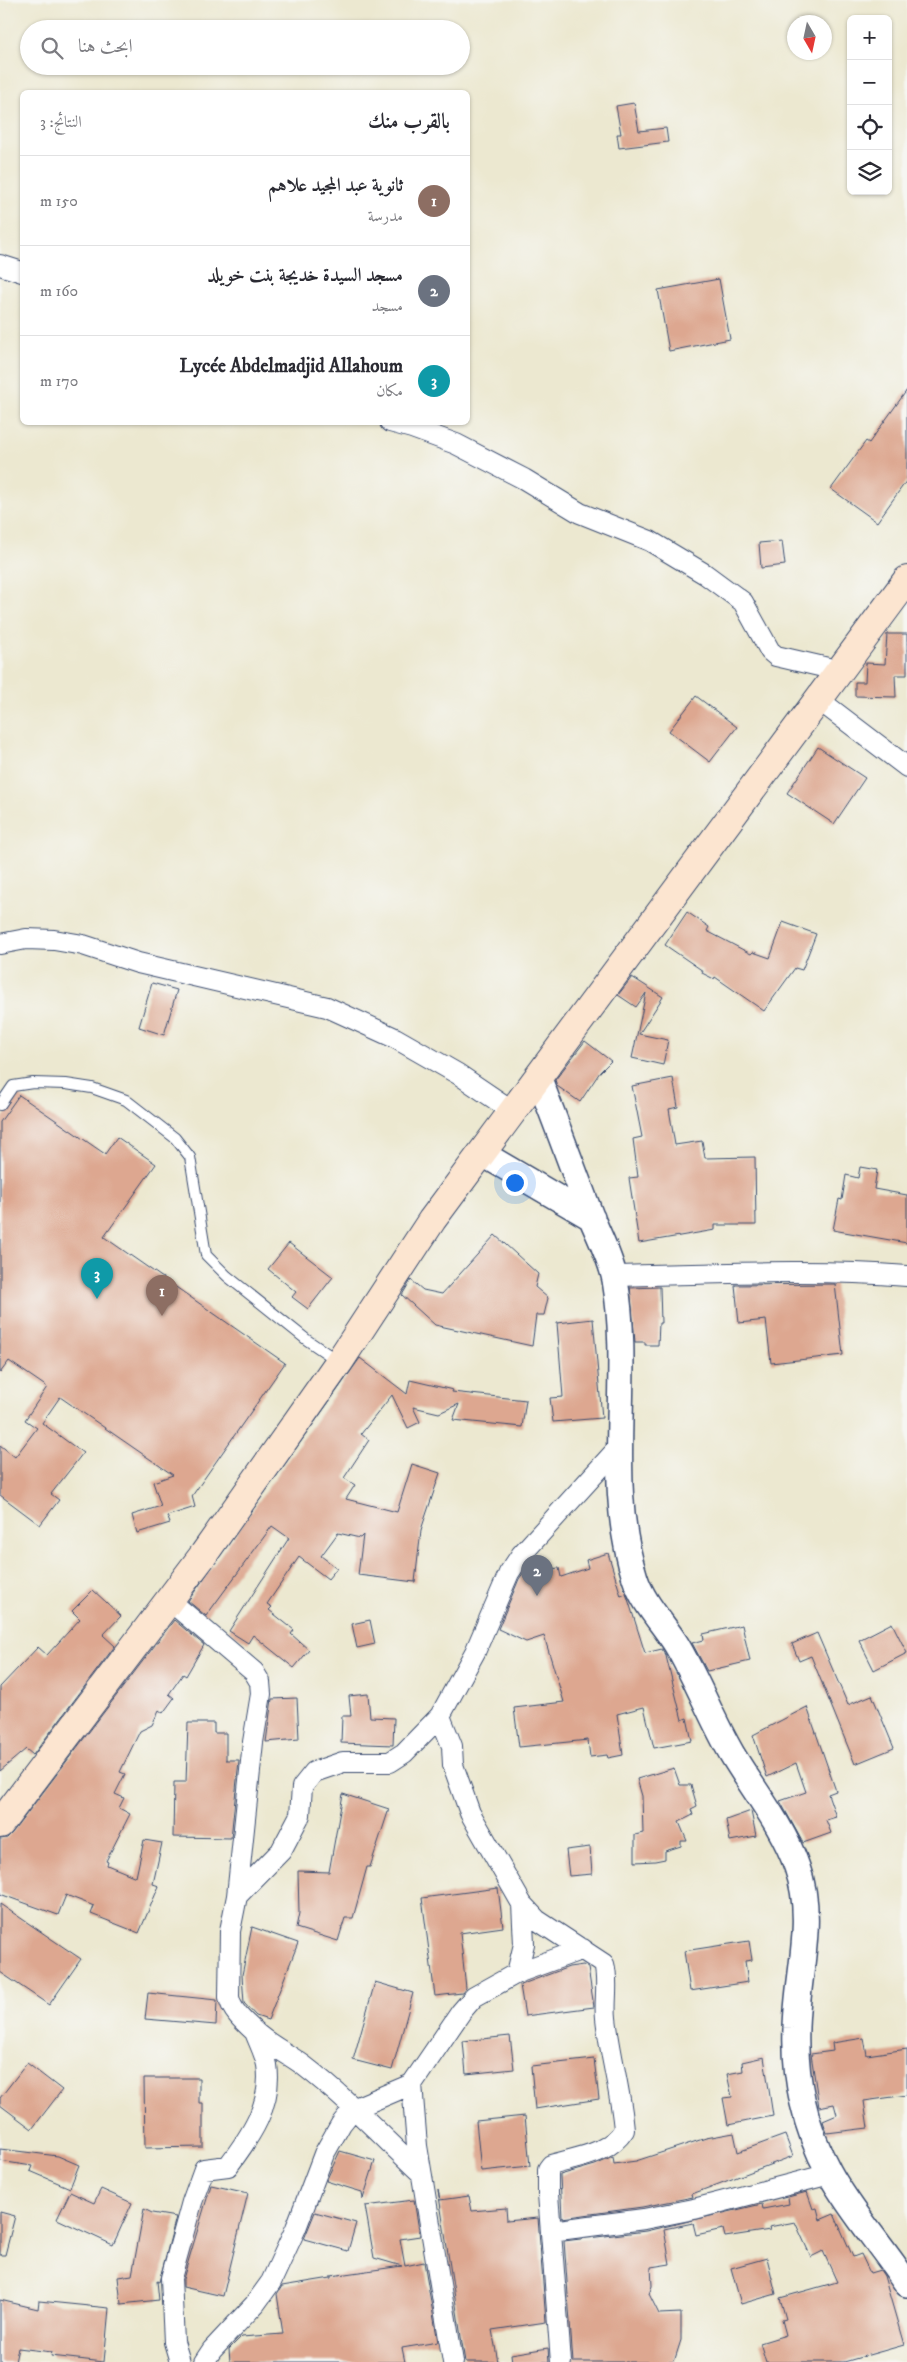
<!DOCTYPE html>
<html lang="ar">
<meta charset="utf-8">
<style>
:root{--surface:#fff;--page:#f2f2f3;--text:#2b2b33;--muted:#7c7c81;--line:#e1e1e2;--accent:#db2777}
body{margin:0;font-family:"IM FELL DW Pica",Amiri,serif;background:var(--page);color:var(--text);direction:rtl}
.controls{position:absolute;right:15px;top:15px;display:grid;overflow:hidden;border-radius:8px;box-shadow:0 1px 4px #0004}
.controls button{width:45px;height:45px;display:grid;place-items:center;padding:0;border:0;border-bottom:1px solid var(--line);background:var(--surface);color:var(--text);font:25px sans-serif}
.compass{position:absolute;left:787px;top:15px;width:45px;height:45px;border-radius:50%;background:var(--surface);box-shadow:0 1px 4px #0004;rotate:171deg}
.you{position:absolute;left:514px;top:1182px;width:18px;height:18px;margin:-12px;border:4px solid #fff;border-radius:50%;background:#1a73e8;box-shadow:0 0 0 8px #1a73e833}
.badge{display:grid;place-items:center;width:32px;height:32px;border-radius:50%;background:var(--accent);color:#fff;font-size:16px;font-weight:700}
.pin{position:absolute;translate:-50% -41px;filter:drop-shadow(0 1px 2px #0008)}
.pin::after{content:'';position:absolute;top:26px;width:18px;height:15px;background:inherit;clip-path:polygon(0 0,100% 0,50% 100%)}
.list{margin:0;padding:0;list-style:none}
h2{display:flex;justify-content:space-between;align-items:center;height:65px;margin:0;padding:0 20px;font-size:21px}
h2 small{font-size:16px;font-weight:400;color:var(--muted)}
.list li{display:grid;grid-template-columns:32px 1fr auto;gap:15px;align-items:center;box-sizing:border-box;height:90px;padding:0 20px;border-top:1px solid var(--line)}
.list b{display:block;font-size:19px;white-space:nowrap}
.list p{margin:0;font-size:16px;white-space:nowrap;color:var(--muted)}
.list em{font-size:16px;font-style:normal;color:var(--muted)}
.icon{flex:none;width:28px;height:28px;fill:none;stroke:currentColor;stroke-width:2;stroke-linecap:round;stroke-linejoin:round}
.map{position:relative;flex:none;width:907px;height:2362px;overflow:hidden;direction:ltr}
.search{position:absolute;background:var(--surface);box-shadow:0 1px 4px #0004;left:20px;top:20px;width:450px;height:55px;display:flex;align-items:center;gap:12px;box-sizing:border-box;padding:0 18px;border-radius:28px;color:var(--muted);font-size:19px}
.panel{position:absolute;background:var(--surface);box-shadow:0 1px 4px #0004;left:20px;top:90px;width:450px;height:335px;border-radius:8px;direction:rtl}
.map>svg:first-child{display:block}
.building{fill:#dda790}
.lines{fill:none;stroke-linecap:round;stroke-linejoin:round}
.service-casing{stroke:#3a4b6f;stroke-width:12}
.minor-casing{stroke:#3a4b6f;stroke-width:22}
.tertiary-casing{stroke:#3a4b6f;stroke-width:28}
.secondary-casing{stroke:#3a4b6f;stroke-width:30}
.service{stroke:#fff;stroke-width:10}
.minor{stroke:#fff;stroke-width:20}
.tertiary{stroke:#fff;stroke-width:25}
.secondary{stroke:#fce5d0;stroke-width:28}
</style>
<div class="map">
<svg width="907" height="2362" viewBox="0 0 907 2362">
<rect width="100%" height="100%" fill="#f6f6f2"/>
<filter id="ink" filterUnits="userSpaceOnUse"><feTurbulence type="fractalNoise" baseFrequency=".02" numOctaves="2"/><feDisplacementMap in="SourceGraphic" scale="10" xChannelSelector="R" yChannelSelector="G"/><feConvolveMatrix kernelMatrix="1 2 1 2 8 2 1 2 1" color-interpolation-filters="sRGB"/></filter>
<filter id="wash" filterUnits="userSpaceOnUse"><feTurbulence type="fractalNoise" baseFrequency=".0096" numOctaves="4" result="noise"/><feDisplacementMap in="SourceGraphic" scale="20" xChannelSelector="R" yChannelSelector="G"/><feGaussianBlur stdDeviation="1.12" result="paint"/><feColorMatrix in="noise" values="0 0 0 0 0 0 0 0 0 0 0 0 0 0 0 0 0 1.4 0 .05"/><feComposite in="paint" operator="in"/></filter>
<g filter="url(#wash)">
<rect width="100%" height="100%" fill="#ece8d0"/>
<g id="blocks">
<!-- building -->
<path class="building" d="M 634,103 L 639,131 L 666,128 L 668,142 L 619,148 L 617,134 L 621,134 L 616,106 Z
M 719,279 L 730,339 L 669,351 L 658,290 Z
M 907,390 L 907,480 L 877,522 L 831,489 L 866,441 L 869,443 Z
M 782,541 L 785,565 L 761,568 L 759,543 Z
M 887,634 L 907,634 L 907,675 L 895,675 L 896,697 L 855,696 L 855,682 L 865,682 L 866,663 L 885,664 Z
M 696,696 L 737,727 L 710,762 L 669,731 Z
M 818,747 L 865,778 L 834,824 L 787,793 Z
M 687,912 L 709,927 L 707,931 L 751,954 L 753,952 L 770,958 L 783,922 L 816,934 L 802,970 L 795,968 L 764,1011 L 715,977 L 714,979 L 702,973 L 703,971 L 665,945 Z
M 632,977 L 663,997 L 639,1034 L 668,1040 L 663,1065 L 632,1058 L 646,993 L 636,1007 L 618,995 Z
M 152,983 L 177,990 L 164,1035 L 139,1027 Z
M 585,1041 L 611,1061 L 600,1072 L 580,1102 L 557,1086 L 555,1080 Z
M 673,1078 L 678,1107 L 669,1109 L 675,1145 L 702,1141 L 705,1158 L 755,1157 L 756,1225 L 715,1225 L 715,1230 L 639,1243 L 629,1178 L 638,1177 L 633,1139 L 642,1137 L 632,1086 Z
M 19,1095 L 105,1154 L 117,1137 L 156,1164 L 104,1237 L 285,1363 L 192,1496 L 195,1507 L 167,1516 L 170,1523 L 137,1533 L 132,1515 L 161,1506 L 153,1482 L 173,1475 L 60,1397 L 42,1423 L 83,1453 L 51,1494 L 59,1500 L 40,1525 L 0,1495 L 0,1445 L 15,1457 L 37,1428 L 25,1420 L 47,1387 L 9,1361 L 0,1373 L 0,1122 Z
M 860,1167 L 877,1170 L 874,1189 L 907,1195 L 907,1243 L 833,1230 L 839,1199 L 842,1200 L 846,1175 L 858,1178 Z
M 495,1235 L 538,1274 L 535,1287 L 548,1298 L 544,1315 L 536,1315 L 532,1346 L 435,1325 L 402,1295 L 411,1280 L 423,1290 L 442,1294 Z
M 289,1243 L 333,1277 L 308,1309 L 292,1297 L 296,1292 L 268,1269 Z
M 835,1284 L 843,1355 L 771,1363 L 766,1320 L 739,1323 L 735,1285 Z
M 660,1287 L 661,1323 L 659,1323 L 658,1345 L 645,1345 L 645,1342 L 635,1342 L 630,1288 Z
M 593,1319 L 602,1418 L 553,1422 L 550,1398 L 563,1397 L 557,1323 Z
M 360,1358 L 407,1394 L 410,1380 L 453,1390 L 452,1392 L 526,1400 L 522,1427 L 453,1420 L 459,1404 L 439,1413 L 413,1407 L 420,1422 L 408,1428 L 392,1395 L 361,1434 L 369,1440 L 344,1478 L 355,1485 L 346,1499 L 397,1512 L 412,1464 L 440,1473 L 421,1530 L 415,1582 L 358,1575 L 363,1535 L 360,1538 L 338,1533 L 321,1556 L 337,1568 L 328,1579 L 299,1557 L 267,1604 L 272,1607 L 269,1610 L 294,1630 L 291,1634 L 309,1650 L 294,1668 L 253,1635 L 248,1643 L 229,1631 L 289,1538 L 272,1526 L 206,1616 L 188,1601 Z
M 608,1553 L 621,1596 L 626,1594 L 628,1599 L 645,1653 L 662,1649 L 666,1656 L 682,1720 L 687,1718 L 692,1741 L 654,1748 L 644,1707 L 617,1714 L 623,1755 L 608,1758 L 607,1755 L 590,1757 L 588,1740 L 519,1747 L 514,1708 L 564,1702 L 544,1636 L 526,1642 L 498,1629 L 519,1579 L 524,1572 L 559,1568 L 561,1577 L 588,1568 L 586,1560 Z
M 93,1590 L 121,1616 L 103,1635 L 115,1646 L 33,1755 L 26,1749 L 0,1771 L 0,1687 L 38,1647 L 47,1655 L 80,1619 L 72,1611 Z
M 174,1620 L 204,1645 L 186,1676 L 183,1674 L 169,1694 L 174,1698 L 163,1713 L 159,1710 L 152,1725 L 140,1731 L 120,1772 L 125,1774 L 115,1794 L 124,1798 L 119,1808 L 130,1814 L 106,1861 L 108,1862 L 107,1865 L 136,1877 L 144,1840 L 162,1843 L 153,1884 L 159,1886 L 139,1933 L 91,1914 L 94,1906 L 66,1895 L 58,1915 L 0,1894 L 0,1839 L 7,1838 L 12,1833 Z
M 370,1620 L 375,1644 L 357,1648 L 352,1624 Z
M 892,1623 L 907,1653 L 874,1670 L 859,1640 Z
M 742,1625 L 750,1661 L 707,1671 L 692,1643 L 704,1640 L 703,1634 Z
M 817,1633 L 848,1705 L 872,1695 L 894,1748 L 855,1764 L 811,1656 L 799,1661 L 792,1644 Z
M 368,1694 L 370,1717 L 394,1718 L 393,1745 L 341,1743 L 342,1716 L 351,1716 L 349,1696 Z
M 297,1698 L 299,1739 L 266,1742 L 272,1699 Z
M 807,1707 L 836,1791 L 828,1794 L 836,1817 L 826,1820 L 831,1833 L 803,1843 L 780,1801 L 806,1792 L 796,1763 L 767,1777 L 753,1735 Z
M 188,1723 L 214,1723 L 214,1733 L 226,1733 L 226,1760 L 239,1760 L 231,1838 L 173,1837 L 174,1782 L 186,1782 Z
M 674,1768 L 680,1785 L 691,1785 L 697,1806 L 691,1809 L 693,1815 L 679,1822 L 687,1841 L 681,1841 L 681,1846 L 665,1851 L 665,1859 L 655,1861 L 635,1862 L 635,1835 L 643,1833 L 642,1796 L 637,1779 Z
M 343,1794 L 389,1809 L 370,1867 L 367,1867 L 353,1918 L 345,1918 L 338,1941 L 296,1928 L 299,1913 L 298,1871 L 329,1872 Z
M 751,1811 L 756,1836 L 730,1841 L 726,1820 Z
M 590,1847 L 592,1874 L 569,1876 L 566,1850 Z
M 498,1888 L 503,1927 L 460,1933 L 466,1988 L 462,1993 L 435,1996 L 422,1898 Z
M 0,1904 L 81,1959 L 49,2005 L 0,1972 Z
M 252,1927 L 298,1943 L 268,2020 L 256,2016 L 244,2003 L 242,1975 Z
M 749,1941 L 752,1960 L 745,1961 L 748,1982 L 690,1991 L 684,1951 Z
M 583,1965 L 588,1968 L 594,2007 L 525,2016 L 520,1985 L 569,1967 Z
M 375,1982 L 413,1993 L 392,2070 L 353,2060 Z
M 148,1993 L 217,2000 L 216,2025 L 145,2019 Z
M 510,2036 L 514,2069 L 466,2074 L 463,2041 Z
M 864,2038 L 867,2055 L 907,2049 L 907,2095 L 864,2101 L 868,2128 L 827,2133 L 823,2121 L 837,2115 L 834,2104 L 819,2107 L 811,2054 L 833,2051 L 832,2043 Z
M 764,2057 L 773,2116 L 728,2125 L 723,2098 L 732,2097 L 727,2074 L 743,2071 L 742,2062 Z
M 594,2059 L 599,2099 L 535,2109 L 531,2066 Z
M 27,2063 L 62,2090 L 32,2129 L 0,2105 L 0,2098 Z
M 144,2078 L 199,2078 L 199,2103 L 203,2103 L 203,2147 L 145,2148 Z
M 525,2116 L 530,2166 L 481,2171 L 476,2121 Z
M 734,2133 L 738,2152 L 785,2135 L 793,2156 L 692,2194 L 693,2197 L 642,2207 L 562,2218 L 560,2175 L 595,2165 L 613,2157 L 614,2164 L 636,2161 L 706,2138 Z
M 0,2149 L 58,2156 L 79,2165 L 70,2188 L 30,2171 L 32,2166 L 0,2161 Z
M 340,2151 L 375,2161 L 363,2199 L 362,2192 L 326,2181 Z
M 211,2185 L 248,2193 L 223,2296 L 183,2287 L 183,2279 Z
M 101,2189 L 132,2203 L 113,2245 L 57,2219 L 70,2192 L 94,2203 Z
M 438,2190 L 440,2200 L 469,2196 L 472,2211 L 506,2208 L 507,2221 L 538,2218 L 546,2322 L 492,2330 L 498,2362 L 465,2362 Z
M 807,2192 L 813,2209 L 817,2208 L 820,2220 L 834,2214 L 853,2257 L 861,2254 L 870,2273 L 880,2270 L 884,2276 L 904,2345 L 844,2362 L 766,2362 L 760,2343 L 786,2335 L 782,2320 L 786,2319 L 780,2298 L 837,2282 L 823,2251 L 811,2257 L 795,2222 L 769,2227 L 770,2230 L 725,2237 L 723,2229 L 696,2235 L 693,2223 L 664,2229 L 670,2264 L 651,2267 L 652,2286 L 649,2294 L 659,2314 L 681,2313 L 681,2340 L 674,2362 L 573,2362 L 564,2241 L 646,2231 L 762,2204 L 763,2209 L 789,2204 L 788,2197 Z
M 414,2200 L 420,2236 L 400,2239 L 405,2266 L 424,2262 L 438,2342 L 402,2348 L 405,2362 L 230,2362 L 229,2349 L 241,2337 L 283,2334 L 277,2294 L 282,2286 L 331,2278 L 331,2276 L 402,2266 L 374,2258 L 365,2206 Z
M 144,2209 L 152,2213 L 176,2217 L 159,2282 L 157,2281 L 159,2300 L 121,2304 L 118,2277 L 132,2275 Z
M 0,2212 L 15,2216 L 5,2255 L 0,2255 Z
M 315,2212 L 356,2223 L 348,2251 L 304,2239 Z
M 767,2258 L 776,2294 L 741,2304 L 731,2268 Z
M 0,2300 L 38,2309 L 39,2301 L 109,2308 L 104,2362 L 51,2356 L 52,2352 L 18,2348 L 15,2362 L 0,2362 Z
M 548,2348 L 549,2362 L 512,2362 L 511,2354 Z"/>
</g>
</g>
<g filter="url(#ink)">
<use href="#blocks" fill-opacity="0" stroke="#3a4b6f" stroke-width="1"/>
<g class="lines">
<defs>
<path id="service" d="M 0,1105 L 13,1086 L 33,1083 L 66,1084 L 92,1088 L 126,1100 L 175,1138 L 190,1157 L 206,1255 L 227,1276 L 307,1340 L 338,1361"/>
<path id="minor" d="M 0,265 L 22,272
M 390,422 L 412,428 L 456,444 L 524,479 L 580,513 L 650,541 L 705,574 L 743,602 L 770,651 L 776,656 L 841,671
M 819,700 L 907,767
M 0,944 L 26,939 L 54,940 L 83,945 L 138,963 L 327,1007 L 395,1038 L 458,1074 L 514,1112
M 615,1276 C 712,1274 810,1268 907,1276
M 169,1600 L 254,1672 L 260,1682 L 261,1694 L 253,1742 L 237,1896
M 522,1904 L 537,1920 L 604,1964 C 609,1981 604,2001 606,2018 C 610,2056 621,2092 624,2130 C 608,2155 577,2157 551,2165 L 548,2169 L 548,2194 L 561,2362
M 517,1973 L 583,1949
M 412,2084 L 417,2146 L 453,2362
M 421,2173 C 383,2137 345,2097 303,2065 C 287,2053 267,2044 253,2030 C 243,2021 231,2010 229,1997 L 230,1931 L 237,1896 L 281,1851 L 300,1815 L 302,1787 L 314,1772 L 343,1762 L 390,1762 L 404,1753 L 440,1716
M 551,2231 L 644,2219 L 694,2209 L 830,2174
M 180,2362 L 174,2342 L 171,2278 L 192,2202 L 204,2169 L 228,2166 C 250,2137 273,2104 267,2065 C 265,2054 259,2043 255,2032
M 204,2362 L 212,2350 L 255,2304 L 271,2282 L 296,2228 L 324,2154 L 341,2124 L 353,2109 L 412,2084 L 461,2012 L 474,1997 L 517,1973 L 524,1944 L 522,1904 L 470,1813 L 453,1765 L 452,1746 L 440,1716 L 475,1652 L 509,1573 L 521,1555 L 620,1446"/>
<path id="tertiary" d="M 539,1079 C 557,1125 574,1172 592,1219 C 600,1238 611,1259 615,1280 C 632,1378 604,1481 635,1578 C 643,1603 662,1622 676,1644 C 697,1679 711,1718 732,1754 C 754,1791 783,1826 797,1867 C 816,1920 797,1973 796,2028 C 794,2077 805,2129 829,2172 C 851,2212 882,2246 907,2284
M 483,1154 L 592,1218"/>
<path id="secondary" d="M 0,1824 L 204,1554 L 339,1362 L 432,1220 L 907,580"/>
</defs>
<!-- service casing -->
<use href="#service" class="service-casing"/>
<!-- minor casing -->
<use href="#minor" class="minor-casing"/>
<!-- tertiary casing -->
<use href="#tertiary" class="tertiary-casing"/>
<!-- secondary casing -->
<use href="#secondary" class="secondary-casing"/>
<!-- service -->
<use href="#service" class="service"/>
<!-- minor -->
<use href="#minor" class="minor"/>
<!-- tertiary -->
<use href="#tertiary" class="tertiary"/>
<!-- secondary -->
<use href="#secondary" class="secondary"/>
</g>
</g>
</svg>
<div class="controls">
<button>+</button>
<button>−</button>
<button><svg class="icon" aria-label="locate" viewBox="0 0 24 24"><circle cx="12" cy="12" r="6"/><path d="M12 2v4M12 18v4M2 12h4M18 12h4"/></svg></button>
<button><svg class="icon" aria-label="layers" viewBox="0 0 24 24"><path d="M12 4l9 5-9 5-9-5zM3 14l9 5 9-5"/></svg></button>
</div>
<svg class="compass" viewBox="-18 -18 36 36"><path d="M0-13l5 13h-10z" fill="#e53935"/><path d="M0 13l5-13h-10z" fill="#7c7c81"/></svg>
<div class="you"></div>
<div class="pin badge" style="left:162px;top:1316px;background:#8d6e63">1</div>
<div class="pin badge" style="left:537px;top:1596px;background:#6b7280">2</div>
<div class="pin badge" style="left:97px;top:1299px;background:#0f9aa8">3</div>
<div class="search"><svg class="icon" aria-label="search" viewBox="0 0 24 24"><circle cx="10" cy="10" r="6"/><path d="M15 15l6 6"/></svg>ابحث هنا</div>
<section class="panel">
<h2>بالقرب منك<small>النتائج: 3</small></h2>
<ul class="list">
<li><span class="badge" style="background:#8d6e63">1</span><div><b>ثانوية عبد المجيد علاهم</b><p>مدرسة</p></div><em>150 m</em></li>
<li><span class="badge" style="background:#6b7280">2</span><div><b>مسجد السيدة خديجة بنت خويلد</b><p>مسجد</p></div><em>160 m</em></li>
<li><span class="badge" style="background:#0f9aa8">3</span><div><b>Lycée Abdelmadjid Allahoum</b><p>مكان</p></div><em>170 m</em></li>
</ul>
</section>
</div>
